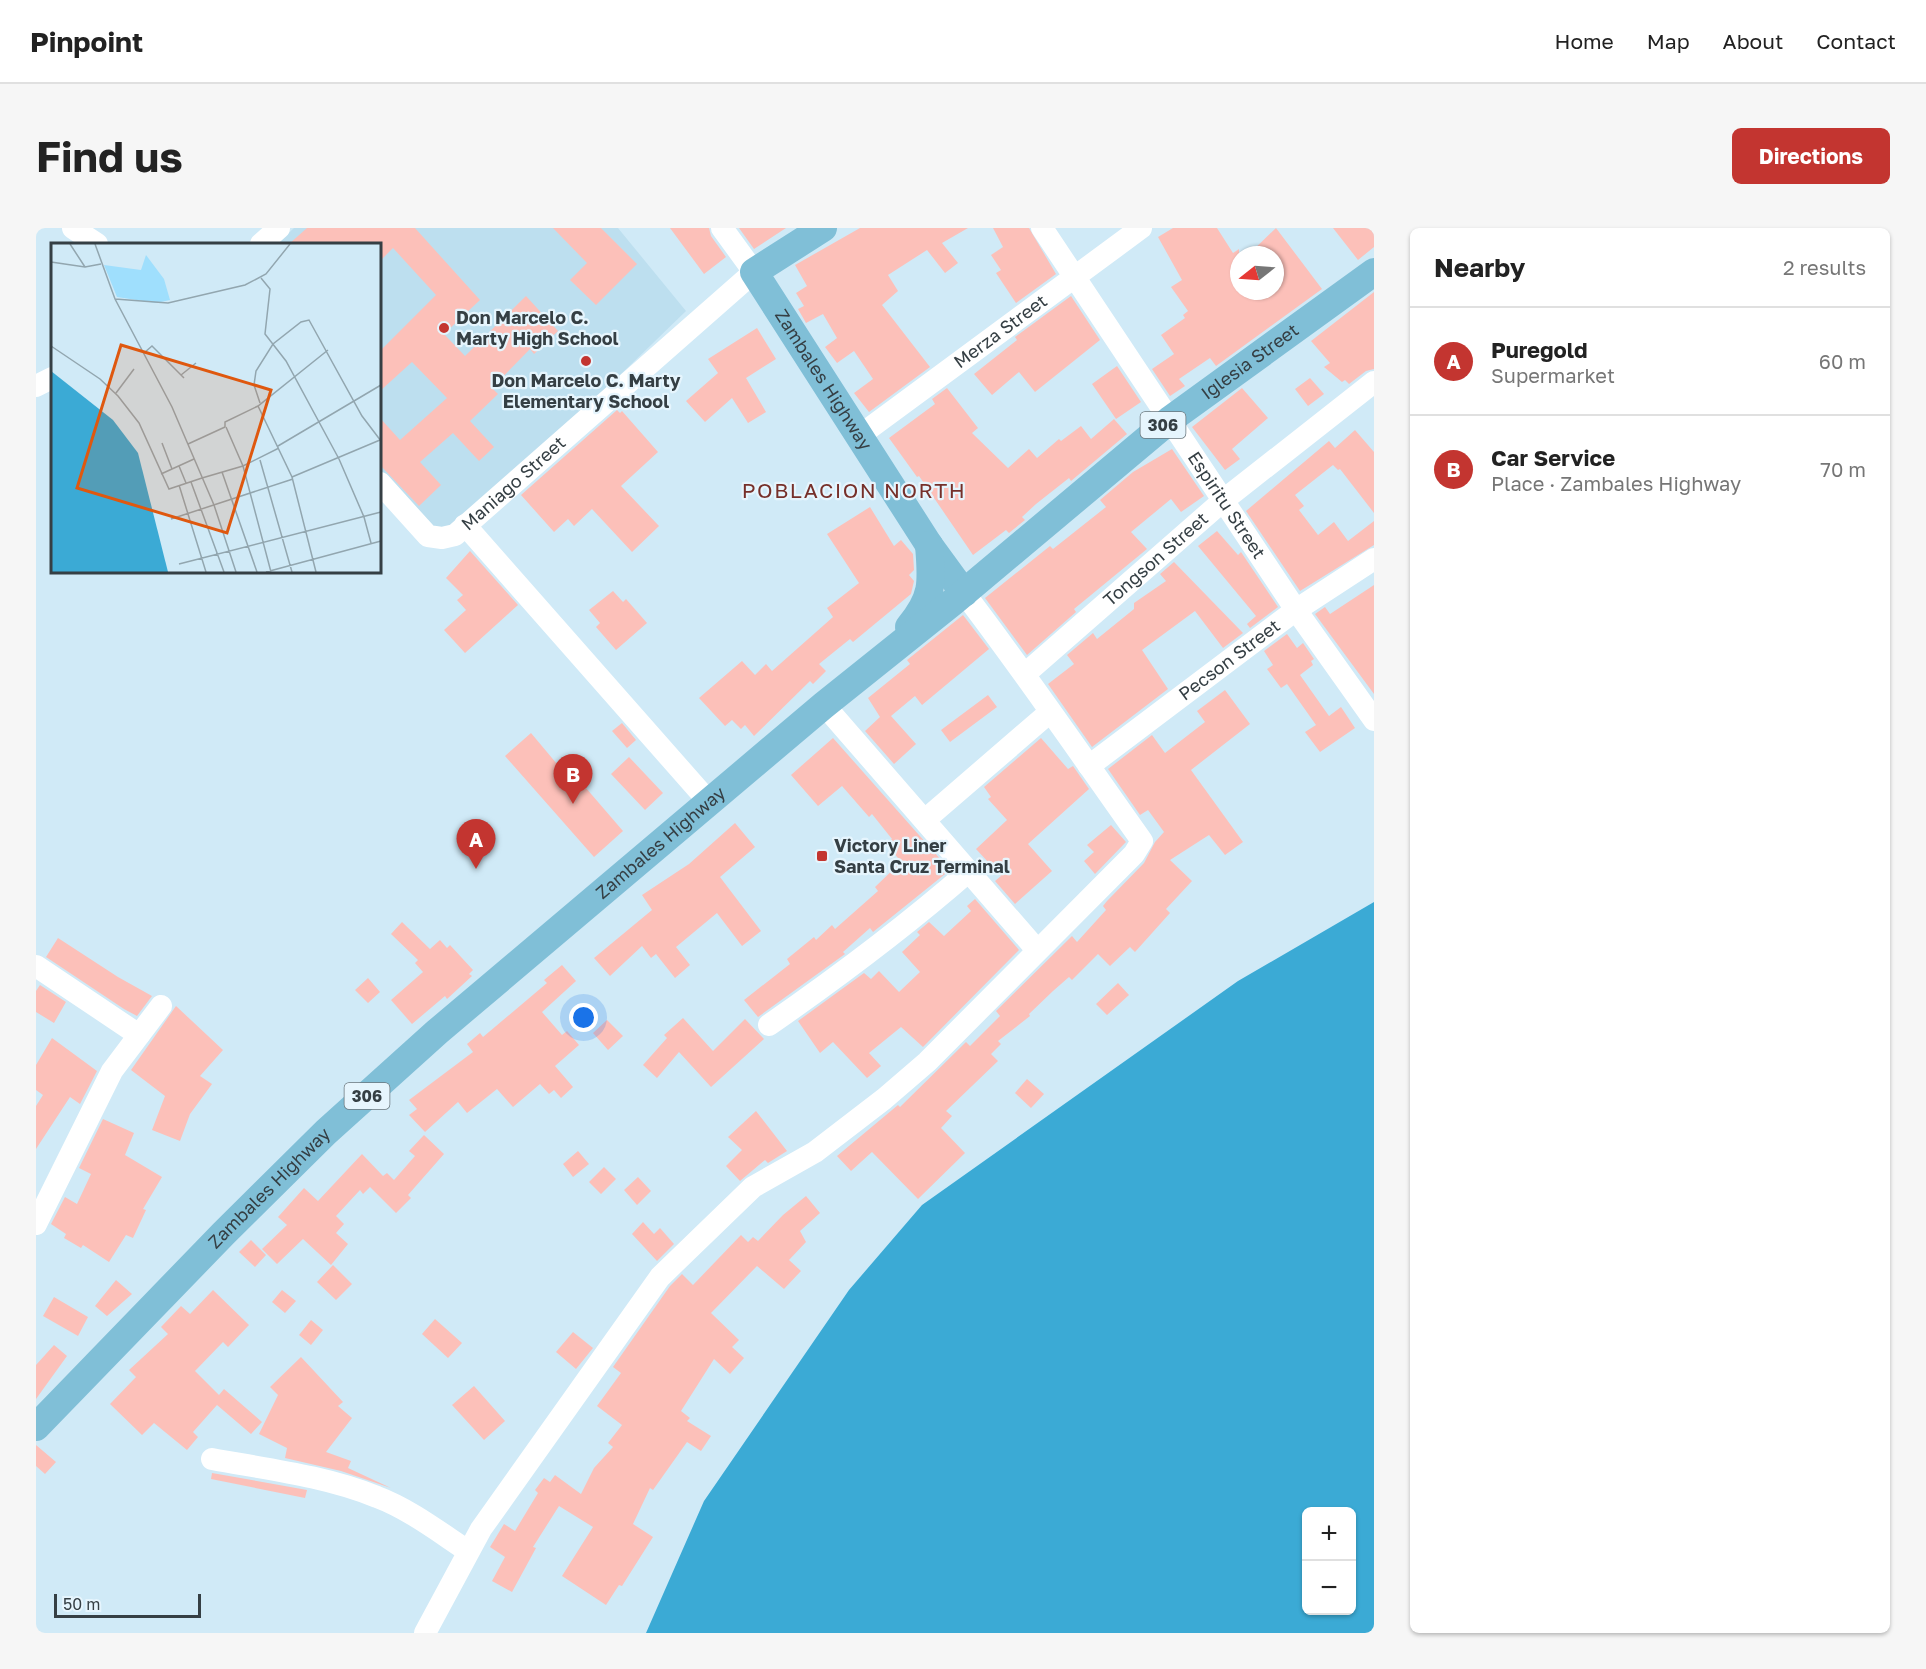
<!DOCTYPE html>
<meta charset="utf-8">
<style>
:root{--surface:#fff;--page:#f6f6f6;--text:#222;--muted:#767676;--line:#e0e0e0;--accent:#c33530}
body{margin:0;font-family:"Golos Text",sans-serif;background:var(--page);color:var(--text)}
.controls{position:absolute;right:18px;bottom:18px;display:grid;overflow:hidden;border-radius:9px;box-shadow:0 2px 4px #0004}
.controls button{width:54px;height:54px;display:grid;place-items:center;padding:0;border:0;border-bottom:2px solid var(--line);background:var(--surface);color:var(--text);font:30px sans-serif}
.compass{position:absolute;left:1194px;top:18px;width:54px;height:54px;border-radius:50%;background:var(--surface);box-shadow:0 2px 4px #0004;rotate:253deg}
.scale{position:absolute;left:18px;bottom:15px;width:147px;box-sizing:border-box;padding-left:6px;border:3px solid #353f44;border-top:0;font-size:16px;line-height:21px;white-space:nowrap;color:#353f44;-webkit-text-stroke:4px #e6f5fd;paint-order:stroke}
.you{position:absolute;left:548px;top:790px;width:21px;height:21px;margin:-15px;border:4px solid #fff;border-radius:50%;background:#1a73e8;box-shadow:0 0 0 9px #1a73e833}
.badge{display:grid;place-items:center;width:39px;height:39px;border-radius:50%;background:var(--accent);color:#fff;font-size:20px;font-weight:700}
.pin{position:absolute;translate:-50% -50px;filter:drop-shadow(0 2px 3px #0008)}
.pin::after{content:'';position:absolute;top:32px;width:21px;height:18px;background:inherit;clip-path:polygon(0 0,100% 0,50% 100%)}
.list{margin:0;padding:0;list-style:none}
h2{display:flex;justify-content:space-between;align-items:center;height:78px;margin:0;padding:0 24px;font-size:26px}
h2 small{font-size:20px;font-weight:400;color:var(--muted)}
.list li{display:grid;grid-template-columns:39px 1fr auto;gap:18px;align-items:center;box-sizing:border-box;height:108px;padding:0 24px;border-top:2px solid var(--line)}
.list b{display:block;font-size:22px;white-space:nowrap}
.list p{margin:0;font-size:20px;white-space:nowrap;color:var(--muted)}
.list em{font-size:20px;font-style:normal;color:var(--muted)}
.map{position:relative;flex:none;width:1338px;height:1405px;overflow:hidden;border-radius:9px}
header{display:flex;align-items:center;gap:36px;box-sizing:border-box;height:84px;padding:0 30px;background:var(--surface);border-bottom:2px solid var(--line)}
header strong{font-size:28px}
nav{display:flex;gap:33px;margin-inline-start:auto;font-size:21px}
.intro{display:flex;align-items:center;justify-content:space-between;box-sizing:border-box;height:144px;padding:0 36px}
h1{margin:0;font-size:42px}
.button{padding:15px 27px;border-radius:9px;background:var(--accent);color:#fff;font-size:21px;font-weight:700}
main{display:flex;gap:36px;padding:0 36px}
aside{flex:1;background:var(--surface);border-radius:9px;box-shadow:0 2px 4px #0004}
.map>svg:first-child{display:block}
.built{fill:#bddfef}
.water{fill:#3baad5;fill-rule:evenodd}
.building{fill:#fcc0b9}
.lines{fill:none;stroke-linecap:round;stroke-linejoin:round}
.minor{stroke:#fff;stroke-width:22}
.major{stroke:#80bfd7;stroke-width:28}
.poi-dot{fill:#c33530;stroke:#e6f5fd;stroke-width:2}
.labels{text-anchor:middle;stroke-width:4.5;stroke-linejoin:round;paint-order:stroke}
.shield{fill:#e6f5fd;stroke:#6a767c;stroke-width:1.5}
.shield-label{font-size:16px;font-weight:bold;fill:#353f44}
.poi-label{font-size:18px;font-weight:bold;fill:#353f44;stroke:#e6f5fd;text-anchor:start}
.street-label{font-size:18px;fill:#353f44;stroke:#e6f5fd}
.quarter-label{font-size:21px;letter-spacing:1.5px;fill:#76302a;stroke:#e6f5fd}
.inset-road{fill:none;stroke:#92a6af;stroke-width:1.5}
.view{fill:#df580f;fill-opacity:0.15;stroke:#df580f;stroke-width:3}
.inset-edge{fill:none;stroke:#353f44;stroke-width:3}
</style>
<header>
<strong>Pinpoint</strong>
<nav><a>Home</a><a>Map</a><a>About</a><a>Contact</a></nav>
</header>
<div class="intro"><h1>Find us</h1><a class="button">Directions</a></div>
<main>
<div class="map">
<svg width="1338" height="1405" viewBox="0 0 1338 1405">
<rect width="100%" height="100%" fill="#d0eaf7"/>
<!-- built -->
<path class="built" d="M 258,0 L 582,0 L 650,83 L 547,183 L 413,306 L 395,305 L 344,247 L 344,16 L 241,16 Z"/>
<!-- water -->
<path class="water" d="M 1338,674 L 1338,1405 L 610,1405 L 668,1273 L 813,1062 L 886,977 L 1202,753 ZM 1270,1284 L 1316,1284 L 1316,1382 L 1270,1382 Z"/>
<!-- building -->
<path class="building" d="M 271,0 L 379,0 L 444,72 L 408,106 L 429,128 L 490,68 L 522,103 L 498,126 L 494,121 L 456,160 L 462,166 L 434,193 L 458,219 L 443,233 L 417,205 L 384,234 L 405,257 L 383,278 L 344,237 L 344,190 L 364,212 L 411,170 L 376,134 L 344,163 L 344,123 L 400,67 L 357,20 L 344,33 L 344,16 L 253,16 Z
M 517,0 L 565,0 L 601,36 L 560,77 L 534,52 L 551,35 Z
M 634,0 L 673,0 L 675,8 L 690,29 L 668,46 Z
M 703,0 L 750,0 L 718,21 Z
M 824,0 L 932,0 L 906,15 L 922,35 L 909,45 L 891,22 L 852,47 L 862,63 L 846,77 L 894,139 L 833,184 L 818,165 L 837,151 L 818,123 L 801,135 L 789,119 L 801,110 L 787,86 L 770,95 L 762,81 L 768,78 L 760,65 L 771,58 L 759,37 Z
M 957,0 L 993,0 L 1020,46 L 980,75 L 960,45 L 965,42 L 955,27 L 967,19 Z
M 1137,0 L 1181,0 L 1197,25 L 1203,21 L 1203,63 L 1239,63 L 1239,27 L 1212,27 L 1240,0 L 1286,61 L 1180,138 L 1174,130 L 1143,151 L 1149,158 L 1134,168 L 1116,141 L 1138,126 L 1125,107 L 1149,90 L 1147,87 L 1152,83 L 1135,59 L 1146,52 L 1122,9 Z
M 1297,0 L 1338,0 L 1338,19 L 1322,32 Z
M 1338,64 L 1338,141 L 1330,143 L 1313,156 L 1309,152 L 1306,154 L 1288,139 L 1294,135 L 1275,113 Z
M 1035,68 L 1064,112 L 999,164 L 983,144 L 956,167 L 938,146 L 981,112 L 979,109 Z
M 721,100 L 740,131 L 710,150 L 730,184 L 712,195 L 696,170 L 669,194 L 650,173 L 682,145 L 672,131 Z
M 1081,138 L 1105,174 L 1080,191 L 1056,156 Z
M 1274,150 L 1288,166 L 1272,178 L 1259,161 Z
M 911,160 L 942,200 L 936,205 L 972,240 L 993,221 L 1001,230 L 1023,211 L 1025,213 L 1045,198 L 1055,211 L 1078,191 L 1091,206 L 1035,253 L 1033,250 L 1000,276 L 986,289 L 989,292 L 973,305 L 970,302 L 937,327 L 883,248 L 881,249 L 853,210 L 899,176 L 896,171 Z
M 1206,160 L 1232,190 L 1196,221 L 1204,231 L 1189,242 L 1156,199 Z
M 581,182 L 584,185 L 586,183 L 622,224 L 585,258 L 623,298 L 596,324 L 556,281 L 538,298 L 532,291 L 518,304 L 485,267 Z
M 1319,202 L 1338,224 L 1338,285 L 1304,241 L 1302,242 L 1297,237 L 1259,267 L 1268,278 L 1263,282 L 1282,307 L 1298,294 L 1312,313 L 1338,293 L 1338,317 L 1264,363 L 1210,283 L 1293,213 L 1299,220 Z
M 1136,221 L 1168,268 L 1145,284 L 1135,271 L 1095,304 L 1111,321 L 1038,381 L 1040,384 L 991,427 L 949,370 L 1014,318 L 1017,321 L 1070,279 L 1064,272 L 1097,244 Z
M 834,279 L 858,318 L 865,312 L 877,326 L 878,342 L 873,347 L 878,353 L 875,366 L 817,414 L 814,411 L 783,436 L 790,443 L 777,456 L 774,453 L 718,508 L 709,497 L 705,501 L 696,492 L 689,498 L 663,470 L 706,433 L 719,447 L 730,436 L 736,443 L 797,389 L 791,380 L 823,355 L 791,306 Z
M 1181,303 L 1202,327 L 1205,324 L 1242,379 L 1214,400 L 1211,396 L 1220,388 L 1162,318 Z
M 434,323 L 482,377 L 429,425 L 408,402 L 430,382 L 421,372 L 427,367 L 410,350 Z
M 1138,334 L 1207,405 L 1187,420 L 1159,383 L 1106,422 L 1132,461 L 1056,519 L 1012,456 L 1038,436 L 1031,427 L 1057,405 L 1061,411 L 1098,381 L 1098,375 L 1130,353 L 1124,346 Z
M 1338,357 L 1338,466 L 1279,386 L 1289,379 L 1294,386 Z
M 577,363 L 587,374 L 590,371 L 611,395 L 580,422 L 560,399 L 564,395 L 553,382 Z
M 927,387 L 953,421 L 886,477 L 879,468 L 855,488 L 880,516 L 858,536 L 829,503 L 844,489 L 832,470 L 874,436 L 871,432 Z
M 1251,406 L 1261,420 L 1267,415 L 1278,431 L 1275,433 L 1277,437 L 1264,447 L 1293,488 L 1305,479 L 1319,500 L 1284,524 L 1269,504 L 1280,497 L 1251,456 L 1245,460 L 1231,441 L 1237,437 L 1228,423 Z
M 1189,462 L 1214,496 L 1155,542 L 1207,614 L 1189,627 L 1173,607 L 1134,632 L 1156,653 L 1130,681 L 1134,685 L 1099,724 L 1094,719 L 1074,738 L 1062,726 L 1036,752 L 1033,749 L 1017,763 L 993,786 L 994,788 L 962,813 L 965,816 L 955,826 L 962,833 L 910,883 L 916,888 L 905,900 L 929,925 L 882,971 L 836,924 L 815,943 L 801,928 L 862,877 L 864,879 L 930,814 L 934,818 L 964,788 L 960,783 L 1036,708 L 1041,714 L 1070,682 L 1067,678 L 1071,673 L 1108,635 L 1119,614 L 1128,604 L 1112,582 L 1104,587 L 1072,541 L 1116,507 L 1129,525 L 1169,494 L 1161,483 Z
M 952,467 L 961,479 L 914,514 L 905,502 Z
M 586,495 L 600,512 L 591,520 L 576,503 Z
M 495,505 L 521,536 L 525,531 L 587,603 L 558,629 L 469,528 Z
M 797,510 L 914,642 L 837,704 L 834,700 L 807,724 L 809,726 L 722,789 L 708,772 L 754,736 L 751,731 L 778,709 L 780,712 L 796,697 L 799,701 L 842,663 L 839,659 L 865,634 L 850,615 L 856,611 L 836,586 L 833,589 L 806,558 L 782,578 L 755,547 Z
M 1005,510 L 1032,541 L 1037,538 L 1053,561 L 992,616 L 1016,643 L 979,676 L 959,653 L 965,648 L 940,621 L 971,592 L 952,571 L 955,569 L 948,559 Z
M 593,529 L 627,565 L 609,582 L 575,546 Z
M 699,595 L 719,619 L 684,649 L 725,703 L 706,718 L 681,685 L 640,719 L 654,737 L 639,750 L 620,726 L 615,730 L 606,718 L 574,748 L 558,730 L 616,682 L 606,667 L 653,636 Z
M 1075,597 L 1090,614 L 1059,646 L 1048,633 L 1058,624 L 1051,617 Z
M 939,671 L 983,722 L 887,819 L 865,799 L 833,825 L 845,838 L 831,850 L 797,814 L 784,825 L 762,793 L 828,745 L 835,751 L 843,743 L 863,764 L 884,744 L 866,724 L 884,707 L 881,704 L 893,694 L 908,708 L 935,683 L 931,678 Z
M 366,694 L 394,721 L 404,712 L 411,720 L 414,717 L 437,742 L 433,746 L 436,748 L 411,771 L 409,768 L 376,796 L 355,772 L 387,744 L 379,735 L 382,732 L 355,706 Z
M 22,710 L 82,749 L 116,768 L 101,788 L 88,781 L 10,729 Z
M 526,737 L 540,753 L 506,784 L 526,807 L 531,803 L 543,817 L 519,838 L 537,859 L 525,870 L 518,862 L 513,866 L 504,856 L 477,879 L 461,861 L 431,885 L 422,874 L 389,904 L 373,887 L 381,881 L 373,872 L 437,824 L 431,816 L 444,805 L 447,809 L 511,755 L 508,752 Z
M 332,750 L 344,764 L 332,775 L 319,762 Z
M 1082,755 L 1093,767 L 1071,787 L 1060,776 Z
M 4,757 L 30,774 L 18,795 L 0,784 L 0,763 Z
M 140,778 L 187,822 L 164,848 L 176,856 L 154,886 L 144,913 L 116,902 L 129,868 L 95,842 Z
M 647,790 L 677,823 L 709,791 L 728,811 L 675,859 L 643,824 L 621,850 L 607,837 L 631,810 L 628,807 Z
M 571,792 L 587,808 L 572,822 L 557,805 Z
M 16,810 L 61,843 L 44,876 L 34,869 L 0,921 L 0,878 L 7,867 L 0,862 L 0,837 Z
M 991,851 L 1008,866 L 995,880 L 979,865 Z
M 720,883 L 751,923 L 732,935 L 729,932 L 704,953 L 690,938 L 706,922 L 692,909 Z
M 67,891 L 98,905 L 89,927 L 126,949 L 107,981 L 110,982 L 97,1010 L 90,1007 L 73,1034 L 47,1017 L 45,1020 L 28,1010 L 30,1006 L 15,996 L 29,969 L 41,976 L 55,946 L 43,940 Z
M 388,907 L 408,926 L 372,967 L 375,970 L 360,985 L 334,959 L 327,966 L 324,962 L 300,988 L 308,996 L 300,1005 L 312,1016 L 295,1037 L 267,1011 L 241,1036 L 226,1021 L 251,997 L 242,989 L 268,960 L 282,973 L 326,926 L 347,948 L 351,945 L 358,952 L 379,928 L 373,923 Z
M 542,923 L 553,936 L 537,949 L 527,936 Z
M 568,939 L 580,951 L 565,966 L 553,954 Z
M 602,949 L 615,963 L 601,977 L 588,962 Z
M 770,968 L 784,985 L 764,1003 L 770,1014 L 753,1032 L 765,1043 L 748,1061 L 721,1038 L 675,1085 L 703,1112 L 696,1119 L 708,1130 L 694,1146 L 678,1131 L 645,1183 L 654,1190 L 651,1193 L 675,1208 L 665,1223 L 651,1214 L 617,1262 L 614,1260 L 597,1296 L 617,1309 L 586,1358 L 583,1357 L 570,1377 L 526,1348 L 557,1299 L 523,1278 L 497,1319 L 500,1320 L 476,1364 L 456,1353 L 469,1329 L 454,1319 L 468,1296 L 479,1303 L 502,1265 L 499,1262 L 508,1250 L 514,1254 L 519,1247 L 545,1266 L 558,1240 L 577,1219 L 572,1215 L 586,1197 L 561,1178 L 585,1145 L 577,1139 L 634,1058 L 646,1046 L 657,1057 L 705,1007 L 712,1014 L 717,1009 L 722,1013 L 747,987 Z
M 607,994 L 618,1006 L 624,1000 L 638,1016 L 621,1033 L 596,1006 Z
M 215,1012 L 230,1027 L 219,1039 L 203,1024 Z
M 297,1037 L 316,1056 L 300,1072 L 281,1054 Z
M 80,1052 L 96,1066 L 71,1088 L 59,1078 Z
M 177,1062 L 213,1097 L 192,1119 L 187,1114 L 159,1143 L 183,1167 L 188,1161 L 226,1194 L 215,1206 L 181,1177 L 157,1204 L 162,1209 L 151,1222 L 118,1195 L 106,1207 L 74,1176 L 100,1149 L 93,1142 L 132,1106 L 125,1099 L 145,1078 L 154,1086 Z
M 246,1062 L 260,1073 L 249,1085 L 236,1074 Z
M 18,1069 L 52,1089 L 42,1108 L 7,1088 Z
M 399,1091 L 426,1115 L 412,1130 L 386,1106 Z
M 275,1092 L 287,1102 L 275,1117 L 263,1107 Z
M 537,1104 L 557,1120 L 540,1141 L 520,1124 Z
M 18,1117 L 31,1128 L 0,1171 L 0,1137 Z
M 265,1129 L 307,1174 L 302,1178 L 316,1190 L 290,1224 L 315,1233 L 312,1240 L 355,1260 L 305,1243 L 249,1230 L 251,1220 L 223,1206 L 242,1167 L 234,1159 Z
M 438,1158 L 469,1193 L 448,1212 L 416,1177 Z
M 0,1217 L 20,1234 L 9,1246 L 0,1238 Z
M 176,1245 L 271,1262 L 269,1270 L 175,1251 Z"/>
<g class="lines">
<!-- minor -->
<g class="minor">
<path d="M 37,0 L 61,16"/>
<path id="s1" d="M 1006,0 L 1260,382 L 1338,492"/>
<path d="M 225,16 L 243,0"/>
<path d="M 0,158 L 16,150"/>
<path id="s2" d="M 823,208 L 1105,0"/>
<path id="s3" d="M 344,255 L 392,308 L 406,310 L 419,307 L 718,44 L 686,0"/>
<path d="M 429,297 L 673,574"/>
<path id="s4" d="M 989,446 L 1189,271 L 1338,154"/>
<path d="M 788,477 L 1001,722"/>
<path id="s5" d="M 1053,538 L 1260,382 L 1338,331"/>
<path d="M 890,591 L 1014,484"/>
<path d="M 0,738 L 103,807"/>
<path d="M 733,797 C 802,749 869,699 933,643"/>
<path d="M 0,996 L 76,843 L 125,778"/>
<path d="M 176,1231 C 230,1241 290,1248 341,1269 C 373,1281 403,1304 432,1323"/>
<path d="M 389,1405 L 445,1301 L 624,1049 L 717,959 L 779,924 L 848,871 L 891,834 L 1098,626 L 1106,613 C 1047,530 990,446 928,365"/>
</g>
<!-- major -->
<g class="major">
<path id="s6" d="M 787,0 L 718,44 L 893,317 L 928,365"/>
<path d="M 873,399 C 898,369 896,354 893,317"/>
<path id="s7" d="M 0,1199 L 188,1005 L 290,904 L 401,804 L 788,477 L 918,373 L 1135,191 L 1338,44"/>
</g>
</g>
<!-- markers -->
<g class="poi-dot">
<circle cx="408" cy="100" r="6"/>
<circle cx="550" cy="133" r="6"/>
<rect x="780" y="622" width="12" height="12" rx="3"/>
</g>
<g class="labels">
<!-- shield labels -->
<g class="shield">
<rect x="1104.5" y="184" width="45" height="26" rx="4.5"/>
<rect x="308.5" y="855" width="45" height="26" rx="4.5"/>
</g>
<g class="shield-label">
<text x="1127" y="203">306</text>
<text x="331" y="874">306</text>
</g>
<!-- poi labels -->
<g class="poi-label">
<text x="420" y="96">Don Marcelo C.<tspan x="420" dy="21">Marty High School</tspan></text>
<text x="550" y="159" text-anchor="middle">Don Marcelo C. Marty<tspan x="550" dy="21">Elementary School</tspan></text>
<text x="798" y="624">Victory Liner<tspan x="798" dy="21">Santa Cruz Terminal</tspan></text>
</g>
<!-- street labels -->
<g class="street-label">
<text dy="6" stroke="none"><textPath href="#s2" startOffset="176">Merza Street</textPath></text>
<text dy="6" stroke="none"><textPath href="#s7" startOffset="1617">Iglesia Street</textPath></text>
<text dy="6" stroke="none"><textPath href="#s6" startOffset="210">Zambales Highway</textPath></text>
<text dy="6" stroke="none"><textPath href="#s3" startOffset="177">Maniago Street</textPath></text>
<text dy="6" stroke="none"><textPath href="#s1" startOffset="333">Espiritu Street</textPath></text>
<text dy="6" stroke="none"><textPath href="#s4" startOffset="174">Tongson Street</textPath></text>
<text dy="6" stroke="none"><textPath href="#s5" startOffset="176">Pecson Street</textPath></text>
<text dy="6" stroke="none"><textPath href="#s7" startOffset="856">Zambales Highway</textPath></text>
<text dy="6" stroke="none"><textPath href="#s7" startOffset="334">Zambales Highway</textPath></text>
</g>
<!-- quarter labels -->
<g class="quarter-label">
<text x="818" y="270">POBLACION NORTH</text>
</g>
</g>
<!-- overview -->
<g transform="translate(15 15)">
<rect width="330" height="330" fill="#d0eaf7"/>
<path d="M 95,12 L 113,36 L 119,57 L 105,60 L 66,54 L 53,22 L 90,27 Z" fill="#9fdffd"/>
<path d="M 0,128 L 62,177 L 87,210 L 117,329 L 0,329 Z" fill="#3baad5"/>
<path class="inset-road" d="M 19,1 L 34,24M 44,1 L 64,56 L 121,164 L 163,262 L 185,329M 0,19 L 34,24 L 50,21M 210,35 L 219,46 L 214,91 L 235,118 L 288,216 L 313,274 L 320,300M 64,56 L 117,60 L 194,42 L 215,31 L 239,1M 0,103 L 49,136 L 67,153 L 88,180 L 118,246 L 151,235M 93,110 L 101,103 L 133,135M 130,132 L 145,120M 65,150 L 83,126M 209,160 L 203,142 L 205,128 L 222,101 L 250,79 L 258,77 L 311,173 L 330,198M 207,163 L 241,234 L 265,329M 174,184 L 174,179 L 207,163 L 277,107M 175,184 L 192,223 L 228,205M 111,200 L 121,226M 137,201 L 174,184M 227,203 L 330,142M 209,217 L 241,329M 128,223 L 135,240M 171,229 L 206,329M 110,231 L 143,216M 241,234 L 329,197M 151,235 L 192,223 L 220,329M 140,239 L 173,329M 128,242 L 155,329M 120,276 L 242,236M 128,321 L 330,269M 215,329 L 330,298"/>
<path class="view" d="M 70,102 L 220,147 L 176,290 L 26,245 Z"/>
<rect width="330" height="330" class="inset-edge"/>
</g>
</svg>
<div class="controls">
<button>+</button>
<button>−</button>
</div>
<svg class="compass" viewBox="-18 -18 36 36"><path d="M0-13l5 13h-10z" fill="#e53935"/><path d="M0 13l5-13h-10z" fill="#767676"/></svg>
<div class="scale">50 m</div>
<div class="you"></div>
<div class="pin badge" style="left:440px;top:641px">A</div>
<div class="pin badge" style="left:537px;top:576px">B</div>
</div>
<aside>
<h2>Nearby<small>2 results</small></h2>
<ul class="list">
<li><span class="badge">A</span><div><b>Puregold</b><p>Supermarket</p></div><em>60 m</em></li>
<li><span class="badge">B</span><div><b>Car Service</b><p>Place · Zambales Highway</p></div><em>70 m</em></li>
</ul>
</aside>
</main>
